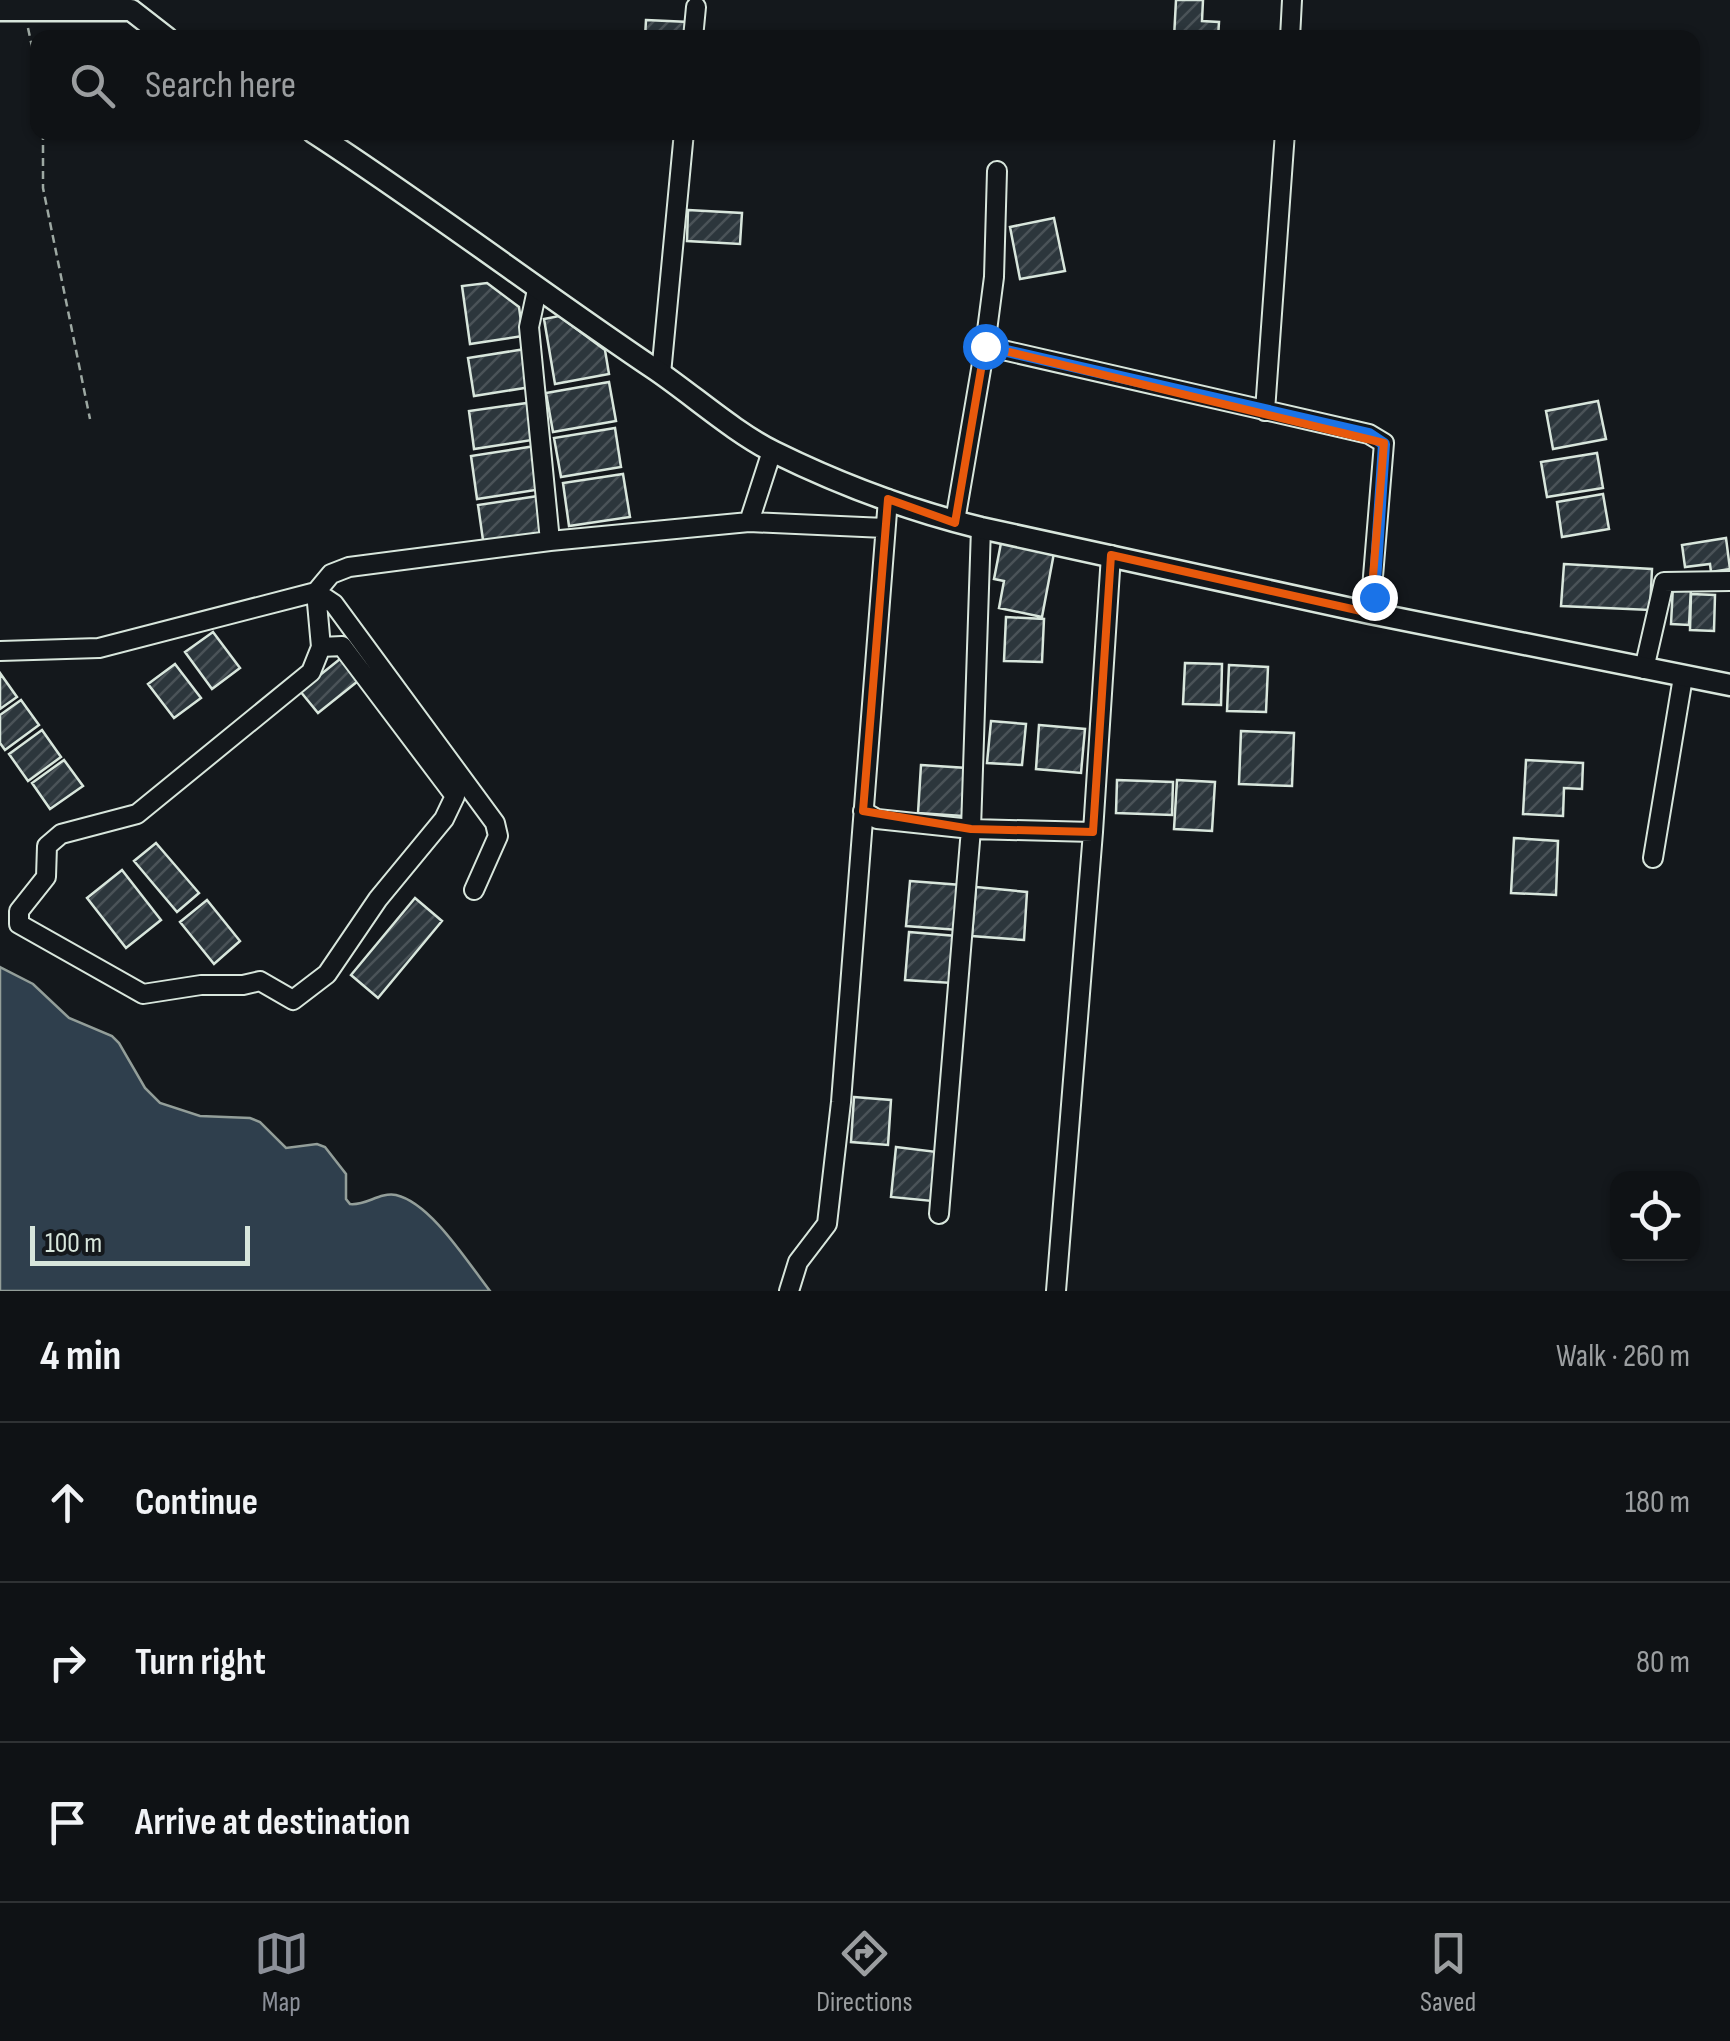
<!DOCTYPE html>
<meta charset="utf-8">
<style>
:root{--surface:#0f1215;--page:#181b1e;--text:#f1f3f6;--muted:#9b9ea0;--line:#2f3234;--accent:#8c9099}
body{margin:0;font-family:"Sofia Sans Condensed",sans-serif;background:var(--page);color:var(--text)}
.controls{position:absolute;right:30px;bottom:30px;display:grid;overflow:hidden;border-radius:20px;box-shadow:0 2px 8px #0004}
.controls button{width:90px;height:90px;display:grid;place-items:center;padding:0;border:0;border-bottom:2px solid var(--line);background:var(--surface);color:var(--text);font:50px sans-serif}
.scale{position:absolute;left:30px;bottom:25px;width:220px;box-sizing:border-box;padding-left:10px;border:5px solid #d8e6dc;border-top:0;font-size:28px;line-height:35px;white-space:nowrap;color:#d8e6dc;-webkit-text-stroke:8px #14181c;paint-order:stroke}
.stop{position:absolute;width:30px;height:30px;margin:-22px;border:8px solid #1a73e8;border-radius:50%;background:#fff}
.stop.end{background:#1a73e8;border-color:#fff;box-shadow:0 2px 10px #0008}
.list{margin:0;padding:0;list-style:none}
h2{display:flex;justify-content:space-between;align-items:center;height:130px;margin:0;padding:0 40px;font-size:42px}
h2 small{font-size:32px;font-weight:400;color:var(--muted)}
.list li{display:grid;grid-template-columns:65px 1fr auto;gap:30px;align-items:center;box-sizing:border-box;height:160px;padding:0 40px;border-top:2px solid var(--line)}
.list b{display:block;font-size:38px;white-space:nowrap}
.list em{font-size:32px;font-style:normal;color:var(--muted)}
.icon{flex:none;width:55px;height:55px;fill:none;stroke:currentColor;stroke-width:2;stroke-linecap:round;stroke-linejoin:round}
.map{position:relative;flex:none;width:1730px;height:1291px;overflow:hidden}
.search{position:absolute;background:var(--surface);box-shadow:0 2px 8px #0004;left:30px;right:30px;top:30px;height:110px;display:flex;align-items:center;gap:25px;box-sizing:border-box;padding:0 35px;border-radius:20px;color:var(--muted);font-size:38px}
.sheet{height:610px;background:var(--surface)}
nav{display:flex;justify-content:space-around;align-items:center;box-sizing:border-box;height:140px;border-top:2px solid var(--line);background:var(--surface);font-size:28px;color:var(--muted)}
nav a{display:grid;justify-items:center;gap:5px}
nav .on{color:var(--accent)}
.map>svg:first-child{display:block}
.water{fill:#2f3f4d;stroke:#939e99;stroke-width:2.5}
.building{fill:url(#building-hatch);stroke:#d8e6dc;stroke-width:2.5}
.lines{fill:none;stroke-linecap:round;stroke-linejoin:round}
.minor-casing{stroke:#d8e6dc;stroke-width:22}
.major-casing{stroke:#d8e6dc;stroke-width:25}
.path{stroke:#9da8a2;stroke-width:2.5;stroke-dasharray:8 5;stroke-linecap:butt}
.minor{stroke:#14181c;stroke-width:18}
.major{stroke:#14181c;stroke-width:20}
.route{stroke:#1a73e8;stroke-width:12}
.marked{fill:none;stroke:#e8590c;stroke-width:8;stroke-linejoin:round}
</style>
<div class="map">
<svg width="1730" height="1291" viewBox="0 0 1730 1291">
<defs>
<pattern id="building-hatch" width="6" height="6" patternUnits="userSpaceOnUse" patternTransform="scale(2.5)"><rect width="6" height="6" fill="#2c363c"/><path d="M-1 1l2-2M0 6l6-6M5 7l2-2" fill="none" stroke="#4a5358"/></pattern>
</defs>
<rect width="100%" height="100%" fill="#14181c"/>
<!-- water -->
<path class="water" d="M 0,967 L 33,984 L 69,1018 L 112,1036 L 119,1043 L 145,1088 L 160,1103 L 200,1116 L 250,1118 L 260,1122 L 286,1148 L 317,1144 L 325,1147 L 346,1174 L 346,1199 L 350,1204 C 366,1206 379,1192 396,1195 C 431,1203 468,1263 490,1291 L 0,1291 Z"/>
<!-- building -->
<path class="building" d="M 1176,0 L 1203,0 L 1202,21 L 1219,22 L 1218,38 L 1174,38 Z
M 646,20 L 689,22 L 688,38 L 645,38 Z
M 688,210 L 742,213 L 740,244 L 687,241 Z
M 1054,218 L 1065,271 L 1020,279 L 1010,227 Z
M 487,283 L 519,307 L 523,336 L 470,344 L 462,286 Z
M 559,316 L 605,350 L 609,374 L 555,384 L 544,319 Z
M 525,349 L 531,387 L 474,396 L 468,358 Z
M 609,382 L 616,421 L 553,432 L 546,393 Z
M 1598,401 L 1606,439 L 1553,449 L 1546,411 Z
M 527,403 L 532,440 L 474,449 L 469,411 Z
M 615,428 L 621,467 L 561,477 L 554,438 Z
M 535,446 L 542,489 L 477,499 L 471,456 Z
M 1597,453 L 1603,488 L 1547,497 L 1541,462 Z
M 623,474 L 630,517 L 569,526 L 563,483 Z
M 1603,494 L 1609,529 L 1562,537 L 1557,502 Z
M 538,496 L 544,537 L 484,547 L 478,505 Z
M 1726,538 L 1730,569 L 1711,572 L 1710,564 L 1685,567 L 1682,545 Z
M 1001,543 L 1054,553 L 1042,617 L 999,608 L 1004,581 L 994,579 Z
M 1564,564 L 1652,569 L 1650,610 L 1561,606 Z
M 1673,586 L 1691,587 L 1689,625 L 1671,624 Z
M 1691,594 L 1715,595 L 1714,631 L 1690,630 Z
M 1006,617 L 1044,619 L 1042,662 L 1004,661 Z
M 213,632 L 240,668 L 212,689 L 185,652 Z
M 340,659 L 358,681 L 318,713 L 300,691 Z
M 1185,663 L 1222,664 L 1221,705 L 1183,704 Z
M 175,664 L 201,698 L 174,718 L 148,684 Z
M 1229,665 L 1268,667 L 1266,712 L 1227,711 Z
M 0,673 L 17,697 L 0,709 Z
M 21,700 L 39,725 L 5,750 L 0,743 L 0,715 Z
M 991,721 L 1026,724 L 1022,765 L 987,763 Z
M 1039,725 L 1085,729 L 1081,773 L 1036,769 Z
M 42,730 L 61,757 L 28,781 L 9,754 Z
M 1241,731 L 1294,733 L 1292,786 L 1239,784 Z
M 64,760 L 83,786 L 50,809 L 32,783 Z
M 1526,760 L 1583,763 L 1582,789 L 1564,788 L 1563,816 L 1523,814 Z
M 921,765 L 967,768 L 963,816 L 918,813 Z
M 1117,780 L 1173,782 L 1172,815 L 1116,813 Z
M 1177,780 L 1215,782 L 1212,831 L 1174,829 Z
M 1514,838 L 1558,841 L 1556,895 L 1511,893 Z
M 156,843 L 199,893 L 177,912 L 134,861 Z
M 122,870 L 161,920 L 126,948 L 87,898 Z
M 910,881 L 961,885 L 958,930 L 906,926 Z
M 976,887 L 1027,892 L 1024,940 L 972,936 Z
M 415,898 L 442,921 L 378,998 L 351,975 Z
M 207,900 L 240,941 L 214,964 L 180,922 Z
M 909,932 L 956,936 L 952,983 L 905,980 Z
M 854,1097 L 891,1100 L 888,1145 L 851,1142 Z
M 896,1147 L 937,1152 L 932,1201 L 891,1197 Z"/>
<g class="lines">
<defs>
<path id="minor" d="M 693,38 L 696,7
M 1290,38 L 1292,0
M 537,290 L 529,327 L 550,541
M 985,346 L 994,277 L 997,171
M 661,374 L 684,132
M 1265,411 L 1285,132
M 955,521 L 985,346 L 1369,434 L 1384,443 L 1370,613
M 749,522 L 772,451
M 321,647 L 342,646 L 455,796 L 444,819 L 378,899 L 327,974 L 293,1000 L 260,981 L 243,985 L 201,985 L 143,994 L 19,924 L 19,911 L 46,877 L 47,846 L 61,834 L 137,814 L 311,672 L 321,647 L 316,592 L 331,574 L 349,567 L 550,541 L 749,522 L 885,528
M 0,651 L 99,648 L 316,592 L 334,604 L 495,823 L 498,836 L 474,890
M 1644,669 L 1664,582 L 1730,581
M 863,811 L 877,819 L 971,829 L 1093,832
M 1653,858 L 1683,677
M 939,1214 L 971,829 L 981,528
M 789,1291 L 798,1262 L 827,1224 L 841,1102 L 888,499
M 1056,1291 L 1093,832 L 1111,555"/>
<path id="major" d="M 0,10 L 131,10 L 167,38
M 313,132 C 430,208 540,292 656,370 C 694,396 734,432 774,452 C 839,484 911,511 981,528 L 1370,613 L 1730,685"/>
</defs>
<!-- minor casing -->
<use href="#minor" class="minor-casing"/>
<!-- major casing -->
<use href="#major" class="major-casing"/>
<!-- path -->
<path class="path" d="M 28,28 L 38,75
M 43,132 L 43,188 L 90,419"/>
<!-- minor -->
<use href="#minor" class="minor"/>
<!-- major -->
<use href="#major" class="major"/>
</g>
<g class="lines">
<!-- route -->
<path class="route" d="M 985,346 L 1369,434 L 1384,444 L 1374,597"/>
</g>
<!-- marked area -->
<path class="marked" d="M 985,346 L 1384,443 L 1370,613 L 1111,555 L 1093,832 L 971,829 L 863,811 L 888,499 L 955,523 Z"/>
</svg>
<div class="controls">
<button><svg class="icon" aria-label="locate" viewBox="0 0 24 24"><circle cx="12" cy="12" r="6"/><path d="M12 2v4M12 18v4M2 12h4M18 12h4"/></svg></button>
</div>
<div class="scale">100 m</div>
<div class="stop" style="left:985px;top:346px"></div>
<div class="stop end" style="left:1374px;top:597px"></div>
<div class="search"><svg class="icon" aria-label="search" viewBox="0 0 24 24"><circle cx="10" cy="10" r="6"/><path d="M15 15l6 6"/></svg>Search here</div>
</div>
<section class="sheet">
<h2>4 min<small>Walk · 260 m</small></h2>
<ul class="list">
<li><svg class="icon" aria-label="ahead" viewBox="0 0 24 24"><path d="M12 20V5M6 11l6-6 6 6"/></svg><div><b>Continue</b></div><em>180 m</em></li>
<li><svg class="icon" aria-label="right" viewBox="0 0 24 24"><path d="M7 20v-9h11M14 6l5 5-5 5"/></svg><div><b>Turn right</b></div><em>80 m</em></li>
<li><svg class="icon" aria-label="arrive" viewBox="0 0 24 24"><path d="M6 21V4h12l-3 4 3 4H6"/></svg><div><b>Arrive at destination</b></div></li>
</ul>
</section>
<nav>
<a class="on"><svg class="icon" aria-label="map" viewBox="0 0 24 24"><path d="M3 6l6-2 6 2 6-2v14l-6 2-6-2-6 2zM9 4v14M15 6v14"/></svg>Map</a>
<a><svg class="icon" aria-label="directions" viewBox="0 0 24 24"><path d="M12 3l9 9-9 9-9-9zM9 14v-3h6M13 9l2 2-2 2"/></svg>Directions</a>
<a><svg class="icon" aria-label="saved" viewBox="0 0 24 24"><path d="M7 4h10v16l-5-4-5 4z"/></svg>Saved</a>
</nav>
